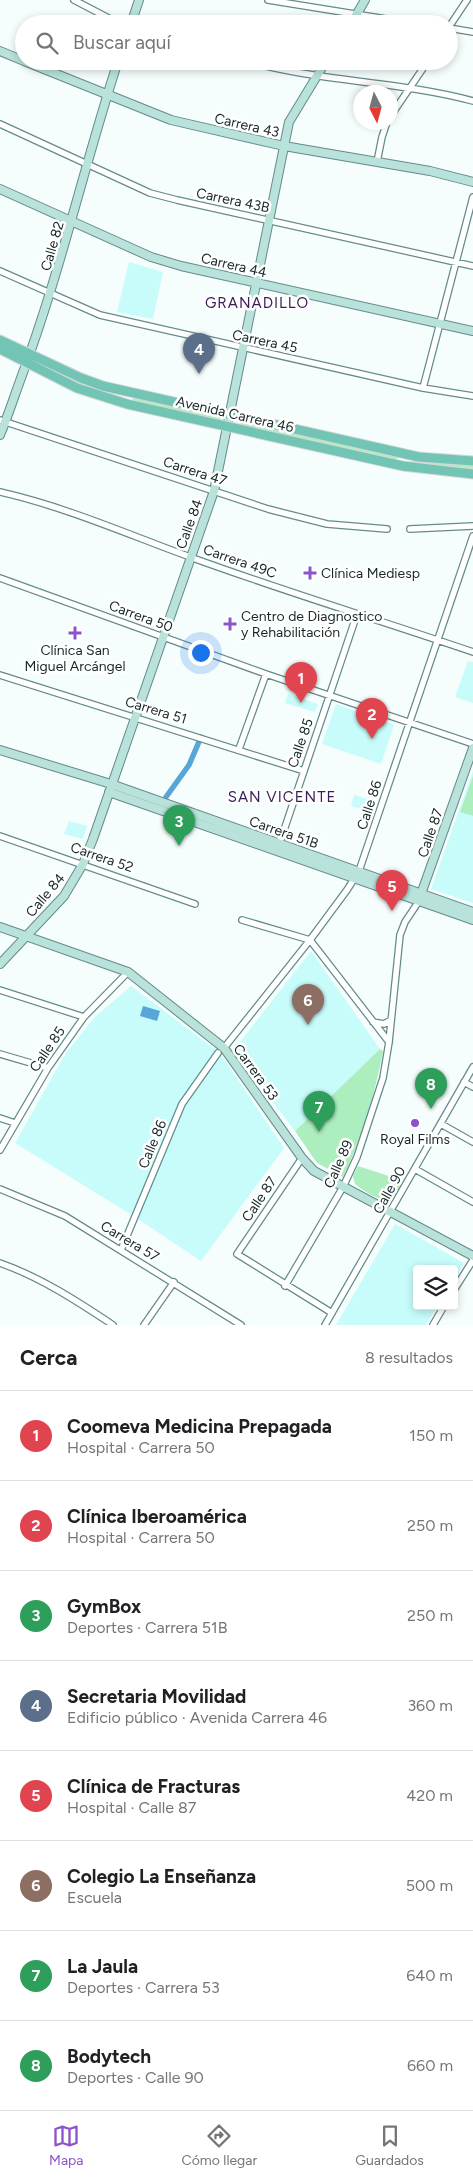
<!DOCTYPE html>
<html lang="es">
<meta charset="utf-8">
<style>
:root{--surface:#fff;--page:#f2f2f2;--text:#202124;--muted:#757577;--line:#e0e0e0;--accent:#8c54cb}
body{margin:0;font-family:Figtree,sans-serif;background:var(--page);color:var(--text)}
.controls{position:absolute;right:15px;bottom:15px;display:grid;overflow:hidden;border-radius:5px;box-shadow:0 2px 8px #0003}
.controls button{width:45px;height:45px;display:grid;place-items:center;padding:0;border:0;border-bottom:1px solid var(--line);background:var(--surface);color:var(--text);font:25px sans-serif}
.compass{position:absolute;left:353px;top:85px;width:45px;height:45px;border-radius:50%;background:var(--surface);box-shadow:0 2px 8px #0003;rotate:174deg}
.you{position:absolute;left:200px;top:652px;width:18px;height:18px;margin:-12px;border:4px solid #fff;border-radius:50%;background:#1a73e8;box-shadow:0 0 0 8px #1a73e833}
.badge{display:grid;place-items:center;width:32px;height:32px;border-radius:50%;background:var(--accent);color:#fff;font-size:16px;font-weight:700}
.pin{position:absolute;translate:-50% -41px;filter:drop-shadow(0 1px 2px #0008)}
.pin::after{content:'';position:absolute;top:26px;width:18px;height:15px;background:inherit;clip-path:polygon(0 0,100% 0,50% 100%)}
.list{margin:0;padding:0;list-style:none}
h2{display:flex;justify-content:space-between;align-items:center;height:65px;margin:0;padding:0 20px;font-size:21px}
h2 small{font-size:16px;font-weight:400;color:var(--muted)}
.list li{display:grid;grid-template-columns:32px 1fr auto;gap:15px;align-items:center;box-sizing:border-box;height:90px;padding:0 20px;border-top:1px solid var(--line)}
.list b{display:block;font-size:19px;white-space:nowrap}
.list p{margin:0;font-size:16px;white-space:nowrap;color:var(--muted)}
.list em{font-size:16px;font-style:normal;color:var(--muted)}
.icon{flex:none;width:28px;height:28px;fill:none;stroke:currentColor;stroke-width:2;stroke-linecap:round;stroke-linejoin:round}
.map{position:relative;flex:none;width:473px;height:1325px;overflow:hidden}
.search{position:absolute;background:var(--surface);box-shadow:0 2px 8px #0003;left:15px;right:15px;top:15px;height:55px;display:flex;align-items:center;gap:12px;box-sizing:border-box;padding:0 18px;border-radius:28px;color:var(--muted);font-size:19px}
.sheet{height:785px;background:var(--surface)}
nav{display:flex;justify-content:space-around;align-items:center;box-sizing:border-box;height:70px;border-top:1px solid var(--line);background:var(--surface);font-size:14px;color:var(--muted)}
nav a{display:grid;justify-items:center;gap:2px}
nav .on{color:var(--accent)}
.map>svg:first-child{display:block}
.built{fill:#c7fcfb}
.green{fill:#adeebe}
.water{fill:#57a6d7}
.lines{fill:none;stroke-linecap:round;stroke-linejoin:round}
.canal{stroke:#57a6d7;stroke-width:5.5}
.street-casing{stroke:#648b8b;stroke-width:8}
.secondary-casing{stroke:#648b8b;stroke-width:10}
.primary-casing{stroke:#d5d8d8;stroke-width:11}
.street{stroke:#fff;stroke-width:5.5}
.secondary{stroke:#b8e2da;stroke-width:8}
.primary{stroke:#72c5b4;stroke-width:9}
.poi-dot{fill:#8c54cb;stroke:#fff;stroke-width:2}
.labels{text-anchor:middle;stroke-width:5;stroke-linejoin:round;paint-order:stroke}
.street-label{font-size:14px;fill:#172727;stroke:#fff}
.poi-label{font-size:14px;fill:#172727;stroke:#fff;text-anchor:start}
.neighbourhood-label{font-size:15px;letter-spacing:1px;fill:#381d56;stroke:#fff}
</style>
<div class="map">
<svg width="473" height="1325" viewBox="0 0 473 1325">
<rect width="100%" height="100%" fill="#f5fdfd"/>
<!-- built -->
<path class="built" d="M 129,262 L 163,272 L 153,319 L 117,312 Z
M 468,661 L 473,662 L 473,703 L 455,697 Z
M 288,694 L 318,704 L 315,712 L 285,703 Z
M 336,704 L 394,725 L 381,764 L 322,744 Z
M 473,771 L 473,903 L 431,889 Z
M 354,795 L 371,800 L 368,811 L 351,806 Z
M 69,821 L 87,826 L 83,839 L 64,834 Z
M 311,951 L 380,1049 L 295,1131 L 233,1051 Z
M 131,986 L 220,1053 L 284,1148 L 201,1261 L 135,1217 L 15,1143 L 66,1053 L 95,1017 Z
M 395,1224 L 464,1263 L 454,1279 L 454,1269 L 417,1269 L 417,1306 L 438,1306 L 426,1325 L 336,1325 Z"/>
<!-- green -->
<path class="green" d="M 134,396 L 222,416 L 221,422 L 132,402 Z
M 241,420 L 398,456 L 396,462 L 240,426 Z
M 412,459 L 473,465 L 473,469 L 412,463 Z
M 473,776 L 473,816 L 460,812 Z
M 380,1049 L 383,1051 C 375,1094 362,1138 343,1177 L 317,1163 L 295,1131 Z
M 358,1166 L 364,1168 L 404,1181 C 401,1187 398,1195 392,1199 C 382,1204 363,1190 355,1184 L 353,1176 Z"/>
<!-- water -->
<path class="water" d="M 143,1006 L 160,1011 L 157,1021 L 140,1016 Z"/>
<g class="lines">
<!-- canal -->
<path class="canal" d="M 166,797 L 189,765 L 201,737"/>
<defs>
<path id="street" d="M 74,0 L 120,24
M 268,0 L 417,24
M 449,27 L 467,0
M 449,28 L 473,32
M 246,61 C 320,82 399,81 473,101
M 390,117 L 428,61
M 0,124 L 150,193 L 177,200 L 473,266
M 377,162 L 382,137 L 387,122
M 0,271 L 100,315 L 423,388 L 473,396
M 423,388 L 473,197
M 0,420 L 268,509 L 327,524 L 387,529
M 0,492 C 66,507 127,534 190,557 C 283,591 379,620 473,652
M 410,529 L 473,526
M 0,578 L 266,674 L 473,744
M 0,675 L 304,771
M 239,749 L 266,674
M 0,836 L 195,904
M 275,845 L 281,839 L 357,614
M 242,920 L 310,940 L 389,1042
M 0,990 L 84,1017
M 373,1022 L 384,1024 L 391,1020
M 224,1048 L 310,940 L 347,890 L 359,871 L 473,536
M 0,1054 L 48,1068
M 464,1082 L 473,1087
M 0,1118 L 15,1123
M 441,1124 L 473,1142
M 0,1150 L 48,1068 L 84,1017 L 128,972
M 302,1158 L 237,1254 L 332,1313
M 415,1169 L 473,1202
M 0,1189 L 65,1216 L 241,1325
M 121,1250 L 182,1104 L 218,1053
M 0,1263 C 40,1277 77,1301 113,1325
M 285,1286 L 343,1187 L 357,1157 L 383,1078 L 389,1042 L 400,935 L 405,922 L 419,901
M 454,1290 L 473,1260
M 144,1325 L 174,1282
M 325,1325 L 473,1067
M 433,1325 L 444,1306"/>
<path id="secondary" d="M 131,24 L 139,0
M 351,24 L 365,0
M 0,51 L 24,61
M 24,61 L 171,120 L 284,146 L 430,171 L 473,182
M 0,189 L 151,257 L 181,266 L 473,331
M 0,435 C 8,416 14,397 21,378 C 60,274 84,166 118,61
M 0,750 L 111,784 L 473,912
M 109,792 L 473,920
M 420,897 L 473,748
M 0,927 L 128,972 L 224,1048 L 302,1158 L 314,1171 L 473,1256
M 0,964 L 64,896 L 83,864 L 93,839 L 214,491 L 289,122 L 326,61"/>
<path id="primary" d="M 0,340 L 81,378 L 103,386 L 419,457 L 473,461
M 0,349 L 77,388 L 127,404 L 403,466 L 473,474"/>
</defs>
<!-- street casing -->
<use href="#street" class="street-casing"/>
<!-- secondary casing -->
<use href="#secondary" class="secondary-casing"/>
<!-- primary casing -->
<use href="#primary" class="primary-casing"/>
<!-- street -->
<use href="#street" class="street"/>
<!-- secondary -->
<use href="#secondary" class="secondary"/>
<!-- primary -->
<use href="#primary" class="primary"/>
</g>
<!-- markers -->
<g class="poi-dot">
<path d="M307.5 565.5h5v5h5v5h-5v5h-5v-5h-5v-5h5z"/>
<path d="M227.5 616.5h5v5h5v5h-5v5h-5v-5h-5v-5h5z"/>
<path d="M72.5 625.5h5v5h5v5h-5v5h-5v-5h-5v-5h5z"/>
<circle cx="415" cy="1123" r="5"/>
</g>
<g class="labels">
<!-- street labels -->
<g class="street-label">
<text transform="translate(247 125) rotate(13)" y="5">Carrera 43</text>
<text transform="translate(233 200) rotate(12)" y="5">Carrera 43B</text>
<text transform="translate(52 246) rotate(-74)" y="5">Calle 82</text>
<text transform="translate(234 265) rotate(13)" y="5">Carrera 44</text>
<text transform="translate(265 341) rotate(12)" y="5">Carrera 45</text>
<text transform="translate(235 414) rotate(13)" y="5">Avenida Carrera 46</text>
<text transform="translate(195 471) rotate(18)" y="5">Carrera 47</text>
<text transform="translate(189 524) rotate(-70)" y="5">Calle 84</text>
<text transform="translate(240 561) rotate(19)" y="5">Carrera 49C</text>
<text transform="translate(141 616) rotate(20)" y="5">Carrera 50</text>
<text transform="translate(156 710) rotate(17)" y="5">Carrera 51</text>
<text transform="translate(300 743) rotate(-71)" y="5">Calle 85</text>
<text transform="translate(369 805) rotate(-72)" y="5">Calle 86</text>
<text transform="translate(284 832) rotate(19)" y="5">Carrera 51B</text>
<text transform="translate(430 833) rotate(-71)" y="5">Calle 87</text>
<text transform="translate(102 857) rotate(19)" y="5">Carrera 52</text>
<text transform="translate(45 895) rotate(-50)" y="5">Calle 84</text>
<text transform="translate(47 1049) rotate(-56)" y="5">Calle 85</text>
<text transform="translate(256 1072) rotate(54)" y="5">Carrera 53</text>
<text transform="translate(152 1144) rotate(-67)" y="5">Calle 86</text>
<text transform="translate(338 1164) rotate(-66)" y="5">Calle 89</text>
<text transform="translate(389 1190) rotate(-61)" y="5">Calle 90</text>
<text transform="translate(259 1199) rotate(-56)" y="5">Calle 87</text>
<text transform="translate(130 1241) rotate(31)" y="5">Carrera 57</text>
</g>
<!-- poi labels -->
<g class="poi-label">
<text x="321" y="578">Clínica Mediesp</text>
<text x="241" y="621">Centro de Diagnostico<tspan x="241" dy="16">y Rehabilitación</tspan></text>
<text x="75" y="655" text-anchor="middle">Clínica San<tspan x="75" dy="16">Miguel Arcángel</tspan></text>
<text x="415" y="1144" text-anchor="middle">Royal Films</text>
</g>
<!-- neighbourhood labels -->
<g class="neighbourhood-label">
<text x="257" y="308">GRANADILLO</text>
<text x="282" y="802">SAN VICENTE</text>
</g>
</g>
</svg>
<div class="controls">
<button><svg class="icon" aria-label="layers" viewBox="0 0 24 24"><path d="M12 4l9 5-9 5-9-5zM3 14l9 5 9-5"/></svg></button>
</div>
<svg class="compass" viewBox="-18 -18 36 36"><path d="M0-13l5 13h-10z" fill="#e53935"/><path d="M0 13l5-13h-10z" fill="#757577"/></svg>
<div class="you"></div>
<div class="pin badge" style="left:301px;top:703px;background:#e0444e">1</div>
<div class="pin badge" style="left:372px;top:739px;background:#e0444e">2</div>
<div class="pin badge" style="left:179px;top:846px;background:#2e9e5b">3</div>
<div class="pin badge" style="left:199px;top:374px;background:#5c6f8a">4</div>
<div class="pin badge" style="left:392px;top:911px;background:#e0444e">5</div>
<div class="pin badge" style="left:308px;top:1025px;background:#8d6e63">6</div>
<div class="pin badge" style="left:319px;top:1132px;background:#2e9e5b">7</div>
<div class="pin badge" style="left:431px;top:1109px;background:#2e9e5b">8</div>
<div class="search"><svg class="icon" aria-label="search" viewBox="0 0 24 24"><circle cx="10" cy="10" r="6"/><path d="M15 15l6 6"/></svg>Buscar aquí</div>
</div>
<section class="sheet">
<h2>Cerca<small>8 resultados</small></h2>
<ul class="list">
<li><span class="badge" style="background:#e0444e">1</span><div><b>Coomeva Medicina Prepagada</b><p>Hospital · Carrera 50</p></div><em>150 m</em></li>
<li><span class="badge" style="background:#e0444e">2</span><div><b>Clínica Iberoamérica</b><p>Hospital · Carrera 50</p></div><em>250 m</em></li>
<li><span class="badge" style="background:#2e9e5b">3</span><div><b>GymBox</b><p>Deportes · Carrera 51B</p></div><em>250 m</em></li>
<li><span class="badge" style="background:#5c6f8a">4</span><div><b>Secretaria Movilidad</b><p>Edificio público · Avenida Carrera 46</p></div><em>360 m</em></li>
<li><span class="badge" style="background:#e0444e">5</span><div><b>Clínica de Fracturas</b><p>Hospital · Calle 87</p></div><em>420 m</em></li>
<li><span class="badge" style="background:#8d6e63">6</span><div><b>Colegio La Enseñanza</b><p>Escuela</p></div><em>500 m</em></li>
<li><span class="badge" style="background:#2e9e5b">7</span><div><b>La Jaula</b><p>Deportes · Carrera 53</p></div><em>640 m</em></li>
<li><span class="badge" style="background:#2e9e5b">8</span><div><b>Bodytech</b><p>Deportes · Calle 90</p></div><em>660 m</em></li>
</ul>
</section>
<nav>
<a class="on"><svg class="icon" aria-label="map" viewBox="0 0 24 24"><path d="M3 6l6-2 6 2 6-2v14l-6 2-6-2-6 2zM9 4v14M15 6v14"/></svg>Mapa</a>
<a><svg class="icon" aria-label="directions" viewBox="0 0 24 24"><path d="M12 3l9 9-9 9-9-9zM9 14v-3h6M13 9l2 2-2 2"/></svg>Cómo llegar</a>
<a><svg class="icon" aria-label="saved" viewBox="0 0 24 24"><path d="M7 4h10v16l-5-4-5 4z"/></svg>Guardados</a>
</nav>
